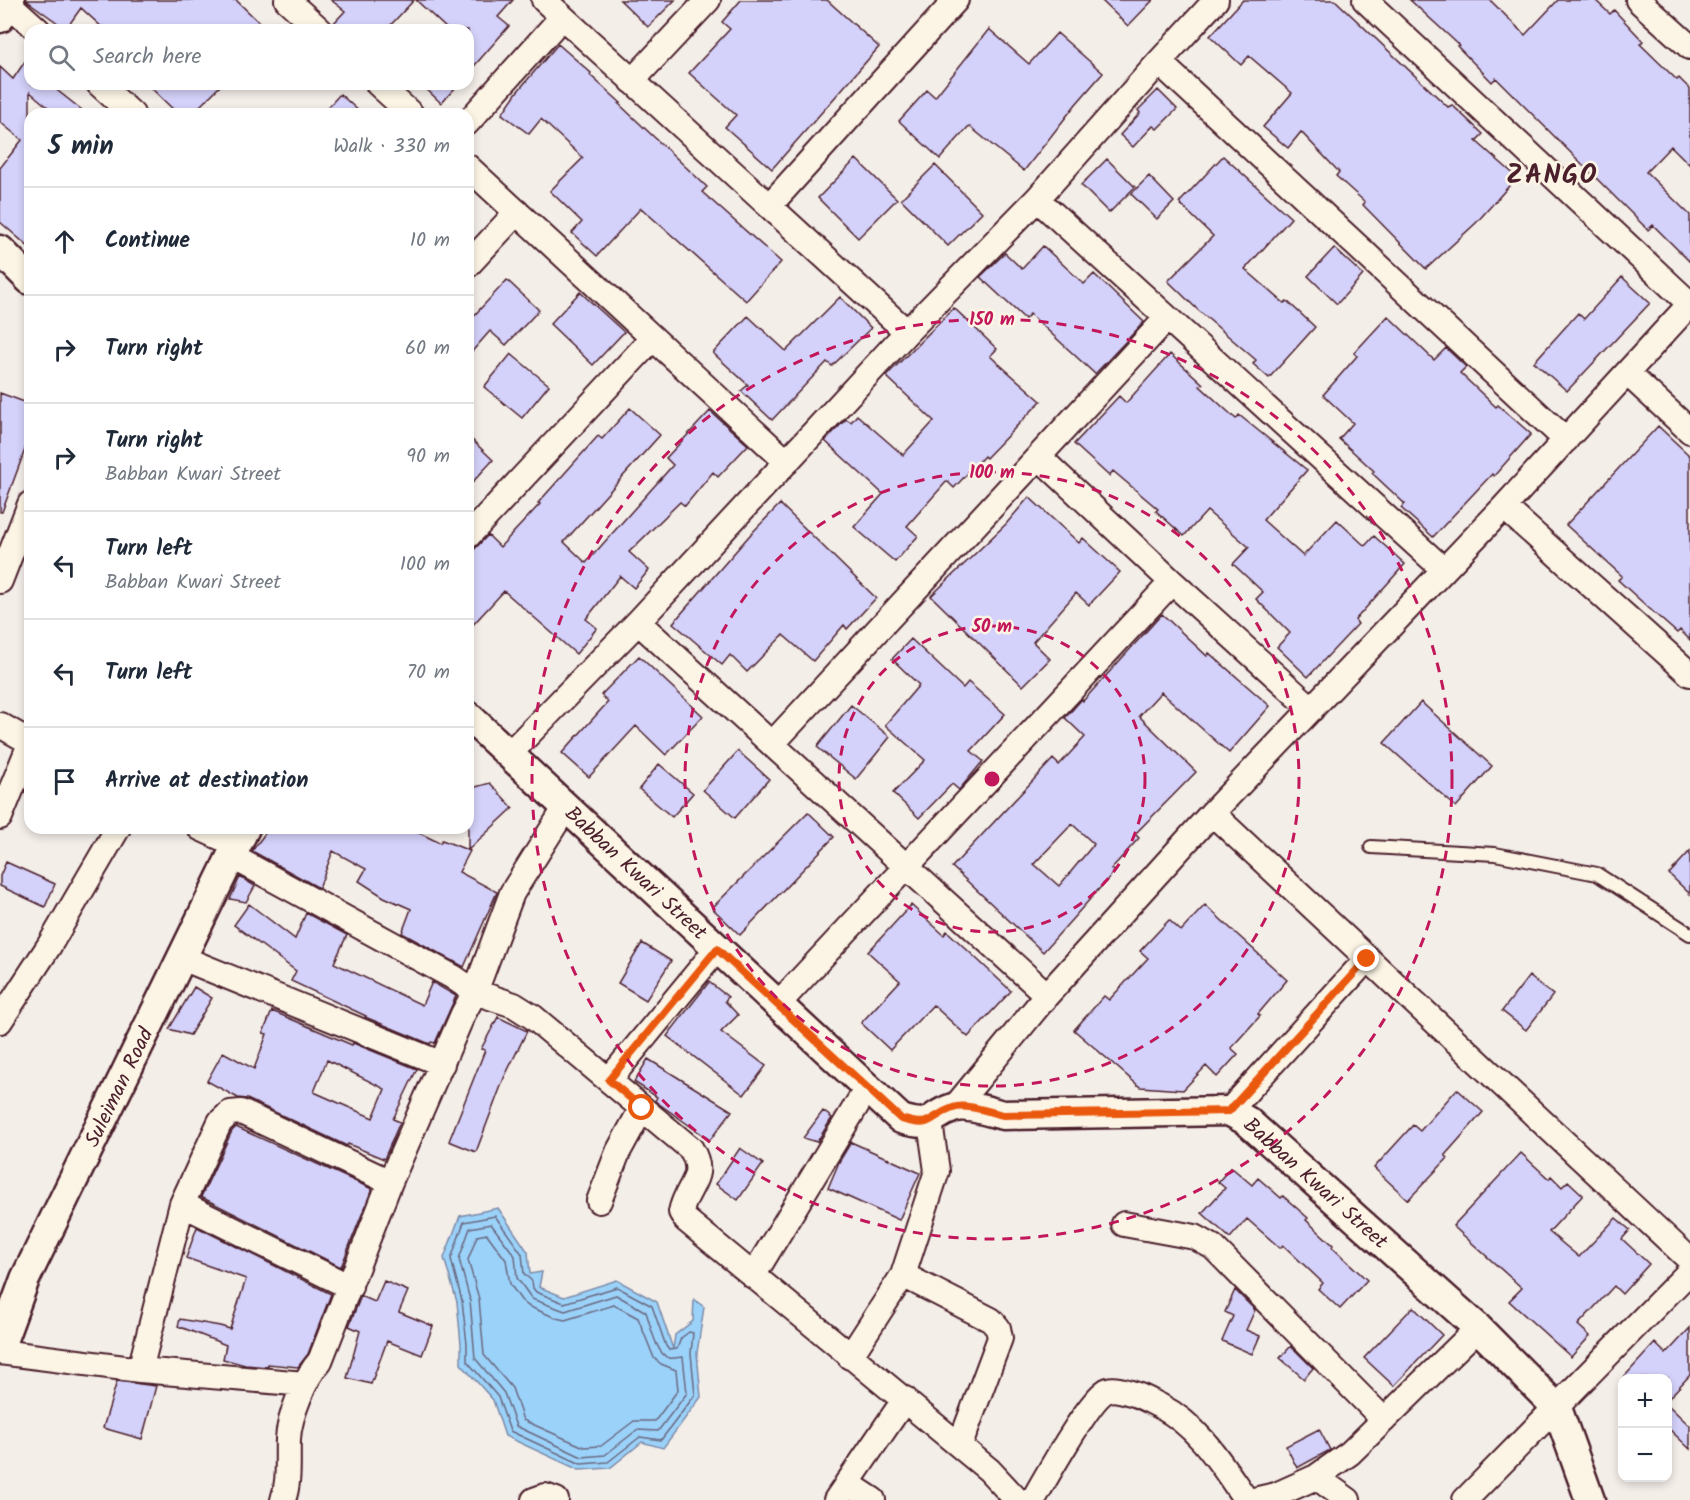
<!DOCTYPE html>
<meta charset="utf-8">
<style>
:root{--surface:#fff;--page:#f2f2f3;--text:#1f2937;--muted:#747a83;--line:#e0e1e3}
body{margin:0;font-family:Kalam,sans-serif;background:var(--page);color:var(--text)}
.controls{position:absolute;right:18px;bottom:18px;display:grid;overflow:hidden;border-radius:12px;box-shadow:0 3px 9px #0003}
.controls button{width:54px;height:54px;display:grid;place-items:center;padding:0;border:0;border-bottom:2px solid var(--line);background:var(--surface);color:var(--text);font:30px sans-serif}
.stop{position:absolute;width:18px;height:18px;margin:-14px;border:4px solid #ea580c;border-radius:50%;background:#fff}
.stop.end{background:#ea580c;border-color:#fff;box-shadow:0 2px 6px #0008}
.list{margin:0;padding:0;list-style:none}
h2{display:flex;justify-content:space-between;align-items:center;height:78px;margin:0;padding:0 24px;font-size:26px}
h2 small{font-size:20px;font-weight:400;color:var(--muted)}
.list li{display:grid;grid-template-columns:39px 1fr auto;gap:18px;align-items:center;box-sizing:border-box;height:108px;padding:0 24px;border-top:2px solid var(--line)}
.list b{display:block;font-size:22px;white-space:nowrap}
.list p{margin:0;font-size:20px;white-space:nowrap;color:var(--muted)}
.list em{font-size:20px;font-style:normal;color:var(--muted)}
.icon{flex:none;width:33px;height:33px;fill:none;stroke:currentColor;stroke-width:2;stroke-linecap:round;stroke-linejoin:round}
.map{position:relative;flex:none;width:1690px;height:1500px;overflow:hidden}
.search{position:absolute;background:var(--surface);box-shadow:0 3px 9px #0003;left:24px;top:24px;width:450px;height:66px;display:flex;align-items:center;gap:15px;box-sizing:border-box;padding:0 21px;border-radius:18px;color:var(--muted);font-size:22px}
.panel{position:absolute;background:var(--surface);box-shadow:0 3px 9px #0003;left:24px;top:108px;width:450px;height:726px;border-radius:18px}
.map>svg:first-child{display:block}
.water{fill:#9bd2fa;stroke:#7b8aa7;stroke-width:1.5}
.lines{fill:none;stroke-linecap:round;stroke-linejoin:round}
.shore{stroke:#6a677e;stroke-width:1.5}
.building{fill:#d4d1fa;stroke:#4a1f2b;stroke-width:1.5;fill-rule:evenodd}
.service-casing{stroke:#4a1f2b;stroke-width:16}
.minor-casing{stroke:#4a1f2b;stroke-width:28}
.tertiary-casing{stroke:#4a1f2b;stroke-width:33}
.service{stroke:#fcf5e5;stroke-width:12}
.minor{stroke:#fcf5e5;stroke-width:24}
.tertiary{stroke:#fcf5e5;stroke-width:28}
.route{stroke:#ea580c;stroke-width:8}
.ring{fill:none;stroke:#c2185b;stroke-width:3;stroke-dasharray:10 8}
.labels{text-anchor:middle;stroke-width:5;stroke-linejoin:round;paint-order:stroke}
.street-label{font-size:21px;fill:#4a1f2b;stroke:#fcf5e5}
.district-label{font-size:27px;font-weight:bold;letter-spacing:1.5px;fill:#4a1f2b;stroke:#fcf5e5}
.centre{fill:#c2185b;stroke:#fcf5e5;stroke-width:3}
.ring-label{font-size:18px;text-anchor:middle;font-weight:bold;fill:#c2185b;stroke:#fcf5e5;stroke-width:5;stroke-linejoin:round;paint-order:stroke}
</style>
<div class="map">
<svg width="1690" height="1500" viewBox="0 0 1690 1500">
<rect width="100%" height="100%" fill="#f4eee9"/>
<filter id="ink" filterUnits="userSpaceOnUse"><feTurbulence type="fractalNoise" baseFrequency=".0167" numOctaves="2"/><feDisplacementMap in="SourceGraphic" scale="12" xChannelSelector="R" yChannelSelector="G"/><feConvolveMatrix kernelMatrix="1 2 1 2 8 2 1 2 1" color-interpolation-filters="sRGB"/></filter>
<g filter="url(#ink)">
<!-- water -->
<path class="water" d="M 498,1208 L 528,1252 L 530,1274 L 542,1272 L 539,1287 L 564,1297 L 617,1280 L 657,1302 L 673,1349 L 675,1335 L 693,1321 L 694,1299 L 704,1307 L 697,1353 L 701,1397 L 663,1448 L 642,1442 L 610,1468 L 579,1470 L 505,1436 L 493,1400 L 461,1364 L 461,1344 L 457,1302 L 444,1258 L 460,1216 Z"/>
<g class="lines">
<!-- shore -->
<path class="shore" d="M 495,1216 L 522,1254 L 524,1274 L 532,1281 L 533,1288 L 536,1292 L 564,1303 L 617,1287 L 652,1306 L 666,1346 L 669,1350 L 677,1349 L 681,1338 L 689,1332 L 693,1333 L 691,1353 L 695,1395 L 661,1440 L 640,1437 L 608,1462 L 581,1464 L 510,1431 L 498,1397 L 467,1361 L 467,1344 L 462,1301 L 451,1259 L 464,1222 Z
M 491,1224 L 515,1256 L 517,1278 L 532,1299 L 565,1311 L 616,1295 L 646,1312 C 650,1323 656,1355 669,1358 C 674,1359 679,1357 683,1357 L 687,1393 L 658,1431 L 637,1430 L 605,1455 L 582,1457 L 516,1426 L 504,1393 L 475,1358 L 470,1300 L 459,1259 L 470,1228 Z
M 487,1234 L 506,1260 L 510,1284 L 521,1300 L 528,1306 L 556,1318 L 565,1320 L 614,1305 L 638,1318 L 654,1358 L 661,1364 L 676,1370 L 678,1390 L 655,1421 L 634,1421 L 601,1446 L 584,1447 L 523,1420 L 512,1388 L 484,1355 L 479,1299 L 468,1260 L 477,1236 Z"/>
</g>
<!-- building -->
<path class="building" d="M 26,0 L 236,0 L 267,30 L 105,30 L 81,8 L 66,29 Z
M 331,0 L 414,0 L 386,30 L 334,30 L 333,24 L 345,11 Z
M 416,0 L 513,0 L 498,17 L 509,26 L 468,73 L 468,30 L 448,30 Z
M 620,0 L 675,0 L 648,27 Z
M 741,0 L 827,0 L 879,47 L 772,169 L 725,127 L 736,115 L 689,73 L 730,29 L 722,22 Z
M 1101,0 L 1153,0 L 1128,26 Z
M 1243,0 L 1335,0 L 1448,107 L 1452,105 L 1483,134 L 1476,141 L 1517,177 L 1476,223 L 1426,269 L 1363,205 L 1365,202 L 1336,176 L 1339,172 L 1301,132 L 1288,148 L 1263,127 L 1292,93 L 1249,56 L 1241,65 L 1210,36 Z
M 1410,0 L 1490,0 L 1525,35 L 1558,0 L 1595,0 L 1610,14 L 1614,10 L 1643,41 L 1640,44 L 1677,80 L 1679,78 L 1690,89 L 1690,165 L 1671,146 L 1646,172 L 1690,215 L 1690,262 L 1653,225 L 1648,230 L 1496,78 L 1492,82 L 1457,46 L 1459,45 Z
M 989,29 L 1029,64 L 1057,33 L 1103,73 L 1076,104 L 1024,171 L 969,126 L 940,159 L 899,121 L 927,90 L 935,97 Z
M 558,44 L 591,73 L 590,75 L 621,103 L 619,104 L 707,187 L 702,192 L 781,262 L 746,301 L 641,208 L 597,256 L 572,233 L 582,222 L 550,191 L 583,158 L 541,119 L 529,134 L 502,114 L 517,92 Z
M 30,54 L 30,84 L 49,84 L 87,114 L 56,114 L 30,92 L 30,248 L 0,222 L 0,168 L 22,140 L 0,122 L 0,67 L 13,79 Z
M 147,84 L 222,84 L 192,114 L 178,114 Z
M 421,84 L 459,84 L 441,103 Z
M 1158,90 L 1177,109 L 1157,129 L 1153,126 L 1133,147 L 1120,135 L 1140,113 L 1138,110 Z
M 340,94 L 362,114 L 322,114 Z
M 1223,156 L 1291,218 L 1245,269 L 1284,303 L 1287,301 L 1315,327 L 1269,378 L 1253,364 L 1256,360 L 1199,311 L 1168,281 L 1213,236 L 1179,203 Z
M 856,159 L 897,199 L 858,238 L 818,198 Z
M 1107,159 L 1135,187 L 1109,213 L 1081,185 Z
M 935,165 L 982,212 L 948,246 L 901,199 Z
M 1149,176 L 1174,202 L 1157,219 L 1131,194 Z
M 1043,246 L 1084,284 L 1094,274 L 1144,322 L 1095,374 L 1030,314 L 1025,319 L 980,277 L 1005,253 L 1022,269 Z
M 1334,248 L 1363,275 L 1337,304 L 1308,276 Z
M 1622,277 L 1650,303 L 1567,391 L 1534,362 L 1578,313 L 1584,319 Z
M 507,280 L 539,310 L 506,345 L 490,331 L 468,356 L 468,322 Z
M 580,292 L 624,332 L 593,365 L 550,324 Z
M 840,297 L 871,328 L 832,366 L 827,362 L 772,420 L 741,391 L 748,385 L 713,353 L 748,316 L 786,351 Z
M 954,308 L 997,349 L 990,356 L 1041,401 L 986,458 L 984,456 L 954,488 L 947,481 L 907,526 L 918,536 L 895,562 L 854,527 L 883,494 L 825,441 L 846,419 L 851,422 L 857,415 L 903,455 L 934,421 L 886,376 Z
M 1388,316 L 1434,360 L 1446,348 L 1466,367 L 1460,373 L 1496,407 L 1498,405 L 1531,434 L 1494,476 L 1492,474 L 1433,537 L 1401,508 L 1405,504 L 1372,473 L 1374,471 L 1339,439 L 1353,423 L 1323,395 L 1357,356 L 1354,353 Z
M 511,354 L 549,385 L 522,418 L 484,387 Z
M 1170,354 L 1203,384 L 1200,386 L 1236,419 L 1239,415 L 1307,470 L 1263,520 L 1303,556 L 1337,520 L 1365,546 L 1374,536 L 1405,564 L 1355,620 L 1358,624 L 1308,677 L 1277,647 L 1290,633 L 1256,599 L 1263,592 L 1233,564 L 1249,547 L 1207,511 L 1184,536 L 1156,511 L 1158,509 L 1113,471 L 1109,476 L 1074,444 L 1119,396 L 1126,403 Z
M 0,393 L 30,404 L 30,436 L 2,512 L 0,512 Z
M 630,408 L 660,435 L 564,542 L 586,563 L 673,465 L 666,458 L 710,411 L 748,445 L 718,477 L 713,472 L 685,506 L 680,502 L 629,552 L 649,570 L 634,588 L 620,576 L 586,619 L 597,628 L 576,654 L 504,591 L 468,630 L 468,556 L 488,535 L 500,547 L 540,504 L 538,503 L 598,436 L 602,439 Z
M 1658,426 L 1690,456 L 1690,640 L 1680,630 L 1677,633 L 1652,611 L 1618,580 L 1622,576 L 1566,525 Z
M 468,436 L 493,460 L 468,487 Z
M 1029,497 L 1079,543 L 1083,538 L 1120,572 L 1089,605 L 1076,593 L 1033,642 L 1050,659 L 1023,686 L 931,596 L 1006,524 Z
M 780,504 L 876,598 L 847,629 L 844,625 L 813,661 L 783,635 L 747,672 L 730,655 L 722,665 L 673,623 L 749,536 Z
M 1162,614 L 1207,656 L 1209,653 L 1270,706 L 1229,753 L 1161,692 L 1139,716 L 1196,772 L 1135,834 L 1139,838 L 1111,869 L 1115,871 L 1043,952 L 952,867 L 1053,759 L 1059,765 L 1085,737 L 1065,718 L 1082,699 L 1083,701 ZM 1072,824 L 1094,844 L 1059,886 L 1034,864 Z
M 911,639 L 963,688 L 968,682 L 1005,714 L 971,751 L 983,761 L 959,790 L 952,784 L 919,818 L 893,793 L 925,760 L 885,725 L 919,685 L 892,659 Z
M 639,656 L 703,716 L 666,755 L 636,726 L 589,777 L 562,753 L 608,702 L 601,695 Z
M 1421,702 L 1492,766 L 1456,807 L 1384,743 Z
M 851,705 L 890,737 L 856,779 L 817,747 Z
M 738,751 L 769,779 L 735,818 L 703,790 Z
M 659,764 L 693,793 L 672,817 L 639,789 Z
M 490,783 L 513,808 L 468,850 L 468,789 Z
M 808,812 L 834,837 L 740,935 L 712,908 Z
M 269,828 L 409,828 L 440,843 L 442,840 L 470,851 L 459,872 L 497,892 L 464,967 L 402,933 L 411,909 L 384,897 L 359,881 L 366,869 L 333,851 L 319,888 L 252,851 Z
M 1690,851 L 1690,894 L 1669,874 Z
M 6,862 L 55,884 L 45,907 L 0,886 L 0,876 Z
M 240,877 L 255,886 L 246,902 L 230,899 Z
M 249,904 L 295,939 L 306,913 L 347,935 L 334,963 L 422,1005 L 432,982 L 456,996 L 435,1043 L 431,1042 L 430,1044 L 365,1017 L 366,1016 L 291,981 L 296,971 L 234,925 Z
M 911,905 L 944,935 L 947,931 L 1011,991 L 968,1037 L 933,1005 L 890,1050 L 861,1023 L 900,981 L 868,952 Z
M 1205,905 L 1287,980 L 1258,1014 L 1260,1016 L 1231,1048 L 1238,1054 L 1217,1077 L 1206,1066 L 1183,1090 L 1140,1087 L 1074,1030 L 1104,996 L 1109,1000 L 1148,958 L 1140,951 L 1169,920 L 1181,931 Z
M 642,943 L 671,961 L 646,1000 L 618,983 Z
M 1529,976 L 1553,995 L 1526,1030 L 1502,1011 Z
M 709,982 L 728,997 L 725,1001 L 738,1015 L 721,1032 L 766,1066 L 744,1095 L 667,1036 Z
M 194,987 L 212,998 L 190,1035 L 169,1029 Z
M 272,1011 L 352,1045 L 353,1043 L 417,1069 L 393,1119 L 400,1122 L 384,1159 L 348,1144 L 347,1146 L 247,1099 L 238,1098 L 207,1081 L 223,1052 L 254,1069 L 267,1034 L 263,1033 ZM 327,1060 L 385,1089 L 373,1118 L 314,1092 Z
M 498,1017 L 527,1031 L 504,1078 L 476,1152 L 449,1141 L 485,1050 L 481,1049 Z
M 648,1059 L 732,1111 L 710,1140 L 655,1101 L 657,1097 L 634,1082 Z
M 1457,1089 L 1483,1112 L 1445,1155 L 1448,1158 L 1408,1200 L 1374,1168 L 1413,1125 L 1420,1131 Z
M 823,1111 L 832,1118 L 817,1142 L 803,1138 Z
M 236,1127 L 372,1189 L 341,1267 L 201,1197 L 232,1131 Z
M 851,1142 L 920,1173 L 899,1220 L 828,1188 L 839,1162 Z
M 740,1148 L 763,1164 L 738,1200 L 716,1184 Z
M 1521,1153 L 1549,1179 L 1551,1176 L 1562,1187 L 1568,1181 L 1583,1195 L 1549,1232 L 1579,1257 L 1616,1218 L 1630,1230 L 1622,1239 L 1649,1264 L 1622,1294 L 1614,1286 L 1578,1325 L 1590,1336 L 1571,1357 L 1509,1301 L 1522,1288 L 1453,1226 Z
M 1231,1167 L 1252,1185 L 1258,1178 L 1281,1198 L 1283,1196 L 1308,1218 L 1306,1220 L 1333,1245 L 1332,1247 L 1367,1280 L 1340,1309 L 1318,1289 L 1323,1283 L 1283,1245 L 1280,1248 L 1247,1219 L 1230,1238 L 1202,1213 L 1225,1188 L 1218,1182 Z
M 197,1227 L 331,1294 L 308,1354 L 298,1367 L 268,1364 L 268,1367 L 245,1365 L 223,1359 L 226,1345 L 178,1326 L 180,1319 L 220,1326 L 230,1329 L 246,1279 L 186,1258 Z
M 384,1281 L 408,1291 L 399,1312 L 433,1326 L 422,1355 L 387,1341 L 371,1384 L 347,1378 L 360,1331 L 349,1326 L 361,1296 L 375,1302 Z
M 1235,1290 L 1255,1310 L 1246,1330 L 1260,1336 L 1252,1354 L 1222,1341 L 1233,1316 L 1225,1312 Z
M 1413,1307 L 1442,1335 L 1394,1386 L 1364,1358 Z
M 1690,1328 L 1690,1375 L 1668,1399 L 1668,1378 L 1623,1378 L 1655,1343 L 1666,1354 Z
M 1291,1346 L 1313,1368 L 1304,1379 L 1280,1358 Z
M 117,1381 L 156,1386 L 142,1439 L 103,1428 Z
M 1668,1405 L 1690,1426 L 1690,1449 L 1668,1428 Z
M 1319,1429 L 1330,1450 L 1297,1468 L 1286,1446 Z"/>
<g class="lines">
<defs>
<path id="service" d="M 1371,847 L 1495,854 L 1597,874 L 1690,934"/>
<path id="minor" d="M 287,0 L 320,30
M 544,0 L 907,332
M 1365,0 L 1690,304
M 1638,0 L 1690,47
M 8,3 L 38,30
M 1159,62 L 1566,440
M 632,81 L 708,0
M 99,84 L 132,114
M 378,84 L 411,114
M 468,122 L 562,17
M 468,167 L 787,462
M 1037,199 L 1444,570
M 769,206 L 956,0
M 468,265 L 517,212
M 1627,373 L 1690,431
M 1039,457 L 1172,582 L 1312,709
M 1504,507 L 1690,674
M 468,536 L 653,338
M 0,581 L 30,504
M 638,622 L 1047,995
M 0,725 L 30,742
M 772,744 L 1167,318
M 509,754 L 638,622 L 907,332 L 1037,199 L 1159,62 L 1216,0
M 1212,813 L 1690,1260
M 0,817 L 30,744
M 200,828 L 237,845
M 231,856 L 453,977 L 475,992 L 514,1005 L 533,1017 L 691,1149 C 708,1178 686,1185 681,1212 L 686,1220 L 989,1470 L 1017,1500
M 182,958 L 442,1064
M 777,1005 L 1172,582
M 0,1021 L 49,946 L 118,828
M 609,1080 L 717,949
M 955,1107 L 1047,995 L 1212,813 L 1504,507 L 1690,304
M 1229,1111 L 1367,959
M 599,1201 L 618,1152 L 642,1108
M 182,1204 L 350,1287
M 1124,1224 L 1195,1237 L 1213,1247 L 1384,1420
M 903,1275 L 991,1320 L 998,1328 L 1000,1338 L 960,1445
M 753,1276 L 867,1088
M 0,1352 L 140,1370 L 305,1384
M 850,1357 L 903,1275 L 937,1171 L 930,1122
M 140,1370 L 182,1204 L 220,1122 L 230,1113 L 241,1112 L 390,1182
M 1316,1477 L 1348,1500
M 847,1483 L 873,1500
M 283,1500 C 290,1480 287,1460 288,1439 C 289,1417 305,1377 320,1361 L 390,1182 L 463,1014 L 475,992 L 512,893 L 566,807
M 534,1500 L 545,1496 L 556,1500
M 836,1500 L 905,1399
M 1033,1500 C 1044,1481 1091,1396 1108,1390 C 1115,1388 1124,1391 1131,1393 C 1142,1396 1150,1401 1160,1406 C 1200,1427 1221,1464 1246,1500
M 1254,1500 L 1276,1495 L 1316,1477 L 1350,1453 L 1478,1328
M 1465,1500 L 1690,1271"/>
<g id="tertiary">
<path d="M 0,18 L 10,0"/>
<path d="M 0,250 L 30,280"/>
<path id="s1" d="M 468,716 L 901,1119 C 935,1129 926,1117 953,1108 C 965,1103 991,1112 1003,1115 L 1229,1111 L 1247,1121 L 1478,1328 L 1557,1408 L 1590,1500"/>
<path id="s2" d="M 0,1347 L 25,1279 L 245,828"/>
</g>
</defs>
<!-- service casing -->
<use href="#service" class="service-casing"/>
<!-- minor casing -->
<use href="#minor" class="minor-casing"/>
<!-- tertiary casing -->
<use href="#tertiary" class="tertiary-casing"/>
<!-- service -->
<use href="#service" class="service"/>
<!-- minor -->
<use href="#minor" class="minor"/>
<!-- tertiary -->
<use href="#tertiary" class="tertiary"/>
</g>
</g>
<g class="lines" filter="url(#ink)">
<!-- route -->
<path class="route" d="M 642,1108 L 609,1080 L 717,949 L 901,1119 C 935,1129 926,1117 953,1108 C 965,1103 990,1112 1003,1115 L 1229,1111 L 1367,959"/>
</g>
<!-- distance rings -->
<g class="ring">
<circle cx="992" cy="779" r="153"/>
<circle cx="992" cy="779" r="307"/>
<circle cx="992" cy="779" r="460"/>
</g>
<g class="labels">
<!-- street labels -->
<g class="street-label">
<text dy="7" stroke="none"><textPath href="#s1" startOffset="230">Babban Kwari Street</textPath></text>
<text dy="7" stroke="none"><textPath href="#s2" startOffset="286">Suleiman Road</textPath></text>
<text dy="7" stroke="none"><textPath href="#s1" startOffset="1038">Babban Kwari Street</textPath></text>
</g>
<!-- district labels -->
<g class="district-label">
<text x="1552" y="183">ZANGO</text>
</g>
</g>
<circle cx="992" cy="779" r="9" class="centre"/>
<g class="ring-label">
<text x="992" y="325">150 m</text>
<text x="992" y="478">100 m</text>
<text x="992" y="632">50 m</text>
</g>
</svg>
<div class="controls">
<button>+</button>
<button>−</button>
</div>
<div class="stop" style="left:642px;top:1108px"></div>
<div class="stop end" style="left:1367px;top:959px"></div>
<div class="search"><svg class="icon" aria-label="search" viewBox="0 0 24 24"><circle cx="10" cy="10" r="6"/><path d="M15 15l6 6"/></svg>Search here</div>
<section class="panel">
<h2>5 min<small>Walk · 330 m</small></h2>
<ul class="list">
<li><svg class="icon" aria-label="ahead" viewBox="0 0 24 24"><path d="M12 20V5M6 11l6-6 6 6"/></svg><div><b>Continue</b></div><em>10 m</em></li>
<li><svg class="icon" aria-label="right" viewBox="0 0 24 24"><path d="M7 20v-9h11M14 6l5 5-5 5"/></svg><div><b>Turn right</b></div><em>60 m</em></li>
<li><svg class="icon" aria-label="right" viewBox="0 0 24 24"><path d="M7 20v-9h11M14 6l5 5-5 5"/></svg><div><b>Turn right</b><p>Babban Kwari Street</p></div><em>90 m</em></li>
<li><svg class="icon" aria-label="left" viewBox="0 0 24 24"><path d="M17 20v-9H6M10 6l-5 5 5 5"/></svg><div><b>Turn left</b><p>Babban Kwari Street</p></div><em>100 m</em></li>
<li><svg class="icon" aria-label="left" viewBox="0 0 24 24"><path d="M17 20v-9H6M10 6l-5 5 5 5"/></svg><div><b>Turn left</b></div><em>70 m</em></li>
<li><svg class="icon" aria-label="arrive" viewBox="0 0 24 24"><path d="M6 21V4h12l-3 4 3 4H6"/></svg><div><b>Arrive at destination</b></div></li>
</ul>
</section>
</div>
